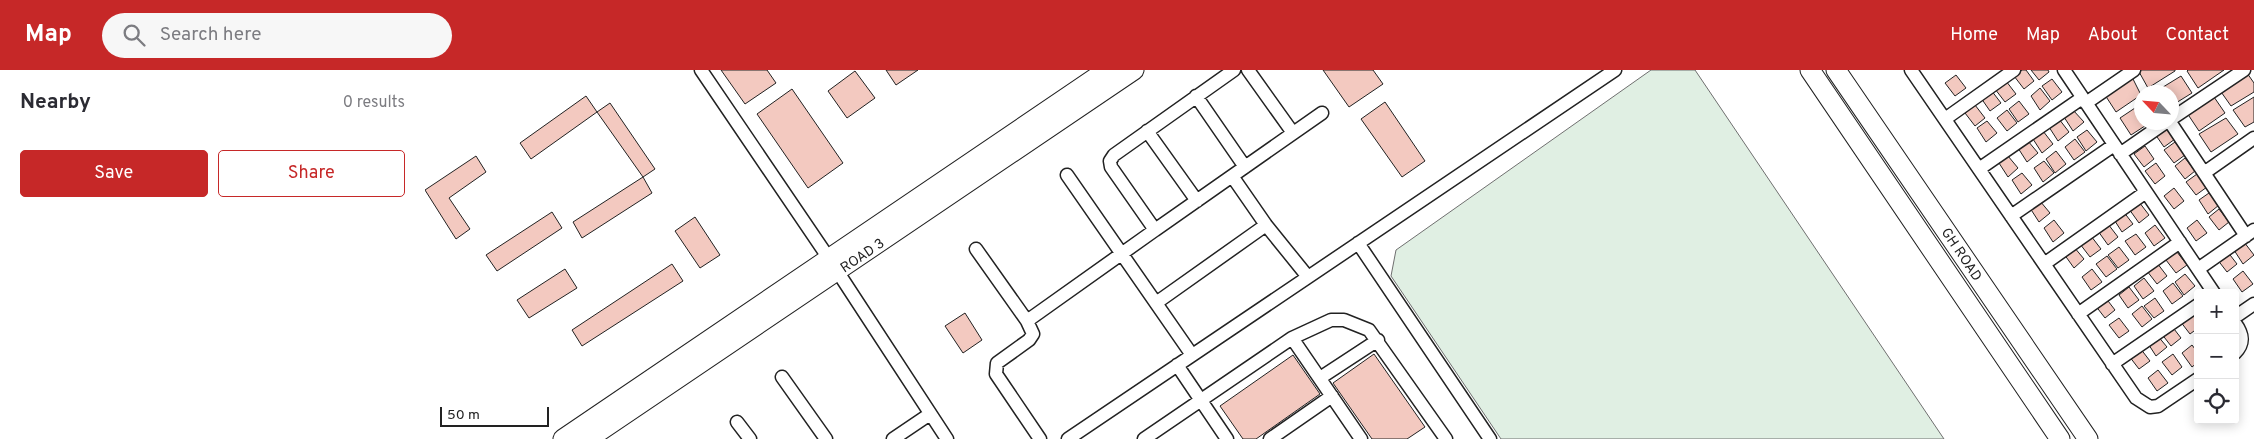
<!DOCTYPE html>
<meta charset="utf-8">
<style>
:root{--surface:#fff;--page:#f7f7f7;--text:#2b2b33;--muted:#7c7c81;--line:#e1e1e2;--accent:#c62828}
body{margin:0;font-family:Overpass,sans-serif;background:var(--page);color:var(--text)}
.controls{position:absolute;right:15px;bottom:15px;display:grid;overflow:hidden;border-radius:5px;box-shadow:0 2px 12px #0003}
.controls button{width:45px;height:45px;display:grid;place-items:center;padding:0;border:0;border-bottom:1px solid var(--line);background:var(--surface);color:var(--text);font:25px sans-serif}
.compass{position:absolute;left:1709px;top:15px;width:45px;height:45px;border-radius:50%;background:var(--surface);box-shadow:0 2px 12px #0003;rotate:296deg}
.scale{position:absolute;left:15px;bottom:12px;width:109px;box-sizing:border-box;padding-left:5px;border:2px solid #222;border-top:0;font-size:14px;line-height:18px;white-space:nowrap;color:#222;-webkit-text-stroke:4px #fff;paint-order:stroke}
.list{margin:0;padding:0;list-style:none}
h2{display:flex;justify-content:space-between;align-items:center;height:65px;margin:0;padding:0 20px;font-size:21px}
h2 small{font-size:16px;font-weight:400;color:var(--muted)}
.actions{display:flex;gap:10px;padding:15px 20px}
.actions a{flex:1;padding:11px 0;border:1px solid var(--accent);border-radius:5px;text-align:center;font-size:18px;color:var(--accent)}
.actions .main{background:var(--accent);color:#fff}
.icon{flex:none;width:28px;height:28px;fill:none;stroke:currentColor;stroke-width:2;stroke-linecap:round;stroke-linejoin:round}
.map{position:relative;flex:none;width:1829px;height:369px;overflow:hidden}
header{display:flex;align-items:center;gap:30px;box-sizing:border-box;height:70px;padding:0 25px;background:var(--accent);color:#fff}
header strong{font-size:24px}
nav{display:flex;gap:28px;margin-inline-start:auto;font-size:18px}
.search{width:350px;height:45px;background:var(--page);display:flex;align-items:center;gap:12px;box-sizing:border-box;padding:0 18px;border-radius:28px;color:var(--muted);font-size:19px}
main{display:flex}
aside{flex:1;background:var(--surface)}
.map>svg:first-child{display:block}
.green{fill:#e0efe3;stroke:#6f6f6f}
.building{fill:#f3c9c0;stroke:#222}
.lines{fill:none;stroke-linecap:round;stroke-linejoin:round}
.street-casing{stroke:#222;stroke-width:15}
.secondary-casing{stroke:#222;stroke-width:21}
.street{stroke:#fff;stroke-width:12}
.secondary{stroke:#fff;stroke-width:19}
.labels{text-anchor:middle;stroke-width:4;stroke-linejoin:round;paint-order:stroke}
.street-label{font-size:14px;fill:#222;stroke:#fff}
</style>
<header>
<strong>Map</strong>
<div class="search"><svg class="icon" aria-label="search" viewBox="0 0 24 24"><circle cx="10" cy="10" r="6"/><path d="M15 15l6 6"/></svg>Search here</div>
<nav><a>Home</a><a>Map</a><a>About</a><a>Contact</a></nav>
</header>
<main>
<aside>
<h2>Nearby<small>0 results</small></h2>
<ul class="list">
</ul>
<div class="actions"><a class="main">Save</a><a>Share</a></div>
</aside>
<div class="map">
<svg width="1829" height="369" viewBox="0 0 1829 369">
<rect width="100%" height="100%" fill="#fff"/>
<!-- green -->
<path class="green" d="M 1226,0 L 1270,0 L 1519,369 L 1076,369 L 966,206 L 971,180 Z"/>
<!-- building -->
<path class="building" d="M 296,0 L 342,0 L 351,13 L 320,34 Z
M 461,0 L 493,0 L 471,15 Z
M 898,0 L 948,0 L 958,14 L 924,37 Z
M 1597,0 L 1601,0 L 1609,11 L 1599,19 L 1589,6 Z
M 1606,0 L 1623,0 L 1624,2 L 1614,10 Z
M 1713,0 L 1750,0 L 1750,1 L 1723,18 Z
M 1799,0 L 1773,18 L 1762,1 L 1763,0 Z
M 430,1 L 450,28 L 422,48 L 403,21 Z
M 1822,3 L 1829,13 L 1829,22 L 1806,36 L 1794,19 Z
M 1531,5 L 1541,18 L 1530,26 L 1520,13 Z
M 1756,6 L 1767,23 L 1746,36 L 1746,22 L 1730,22 Z
M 1707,7 L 1716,25 L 1691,42 L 1680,25 Z
M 1627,9 L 1637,22 L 1627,30 L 1617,16 Z
M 1581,11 L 1591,24 L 1580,32 L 1570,19 Z
M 1615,18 L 1625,31 L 1615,40 L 1606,26 Z
M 367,19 L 418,93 L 383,118 L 332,44 Z
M 1566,20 L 1576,33 L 1565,41 L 1556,28 Z
M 161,26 L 172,42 L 106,89 L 95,73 Z
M 1789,27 L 1800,43 L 1774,61 L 1762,43 Z
M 1829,27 L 1829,52 L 1820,57 L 1808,40 Z
M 1594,31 L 1604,44 L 1593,52 L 1584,39 Z
M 960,32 L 1000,91 L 977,107 L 936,49 Z
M 185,33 L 230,99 L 218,107 L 172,42 Z
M 1716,34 L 1716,52 L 1726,52 L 1706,65 L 1695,48 Z
M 1550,35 L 1560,48 L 1550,56 L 1540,43 Z
M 1582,40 L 1592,53 L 1582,61 L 1572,48 Z
M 1648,40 L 1659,52 L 1648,61 L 1639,47 Z
M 1801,48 L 1813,64 L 1786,82 L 1774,64 Z
M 1634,49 L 1644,62 L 1633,71 L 1624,57 Z
M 1562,51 L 1572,63 L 1561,72 L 1552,58 Z
M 1740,56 L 1750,69 L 1739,77 L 1730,64 Z
M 1662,60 L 1672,72 L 1661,81 L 1652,67 Z
M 1618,61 L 1628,74 L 1617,83 L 1608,69 Z
M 1650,69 L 1660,82 L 1649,90 L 1640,77 Z
M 1603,71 L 1613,83 L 1602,92 L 1593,78 Z
M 1750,72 L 1760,85 L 1749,93 L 1739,80 Z
M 1720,76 L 1729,89 L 1719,97 L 1709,84 Z
M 1631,81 L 1641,94 L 1630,103 L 1621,89 Z
M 51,86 L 61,102 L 24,128 L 45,159 L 31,169 L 0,120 Z
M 1583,86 L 1593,98 L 1583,107 L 1574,93 Z
M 1760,88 L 1770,101 L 1760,109 L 1750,96 Z
M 1619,91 L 1629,103 L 1618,112 L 1609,98 Z
M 1731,93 L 1740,106 L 1730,114 L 1720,101 Z
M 1597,103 L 1607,115 L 1596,124 L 1587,110 Z
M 1772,104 L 1782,117 L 1771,125 L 1761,112 Z
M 218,107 L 227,123 L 157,168 L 148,152 Z
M 1749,118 L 1759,131 L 1749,139 L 1739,126 Z
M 1784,123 L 1794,135 L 1783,144 L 1774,130 Z
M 1615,131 L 1625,143 L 1614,152 L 1605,138 Z
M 1714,132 L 1724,145 L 1714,153 L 1704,139 Z
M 1794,139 L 1804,152 L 1794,160 L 1784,147 Z
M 1698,141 L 1708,154 L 1697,162 L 1688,148 Z
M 127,142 L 137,158 L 72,201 L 61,185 Z
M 270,147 L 295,185 L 275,198 L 250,161 Z
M 1629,150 L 1639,163 L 1628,172 L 1619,158 Z
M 1772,150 L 1782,163 L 1771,171 L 1762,158 Z
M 1683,154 L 1693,167 L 1683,175 L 1673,161 Z
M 1730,155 L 1740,168 L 1729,176 L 1720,163 Z
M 1711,164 L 1721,177 L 1710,185 L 1700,171 Z
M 1666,166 L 1676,179 L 1665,187 L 1655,174 Z
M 1819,172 L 1829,185 L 1818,194 L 1809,180 Z
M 1649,177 L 1659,189 L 1649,198 L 1639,184 Z
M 1694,177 L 1704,190 L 1693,198 L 1683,185 Z
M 1802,181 L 1812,194 L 1802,202 L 1792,189 Z
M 1752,182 L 1762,195 L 1751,203 L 1741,190 Z
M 1682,186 L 1692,199 L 1681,207 L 1671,194 Z
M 1732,193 L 1742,206 L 1732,214 L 1722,201 Z
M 247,194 L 258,211 L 157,276 L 147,260 Z
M 140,199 L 152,218 L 104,248 L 92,230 Z
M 1667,199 L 1677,212 L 1666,220 L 1657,207 Z
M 1818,201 L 1828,214 L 1817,222 L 1808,209 Z
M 1760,204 L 1770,216 L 1759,225 L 1750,212 Z
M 1719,208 L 1729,221 L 1718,229 L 1709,216 Z
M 1748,213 L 1758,226 L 1747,234 L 1738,221 Z
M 1704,217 L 1714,230 L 1703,238 L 1694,225 Z
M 1680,227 L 1690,240 L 1680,248 L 1670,235 Z
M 1730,228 L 1739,241 L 1729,248 L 1719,236 Z
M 1717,236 L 1727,249 L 1717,257 L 1707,244 Z
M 540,243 L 557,270 L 538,283 L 520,256 Z
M 1766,243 L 1773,252 L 1773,258 L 1765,264 L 1755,251 Z
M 1694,248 L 1704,261 L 1694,268 L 1684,255 Z
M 1746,255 L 1756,268 L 1746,276 L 1736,263 Z
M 1732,265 L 1742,277 L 1731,286 L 1722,272 Z
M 1767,275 L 1773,283 L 1773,292 L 1767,297 L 1757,283 Z
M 1715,278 L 1725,291 L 1714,299 L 1704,286 Z
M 949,284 L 1000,357 L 982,369 L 947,369 L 908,313 Z
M 1748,284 L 1757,297 L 1747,305 L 1737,292 Z
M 868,285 L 895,324 L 831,369 L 818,369 L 795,336 Z
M 1733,300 L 1743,313 L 1732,321 L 1723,308 Z"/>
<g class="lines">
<defs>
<path id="street" d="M 276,0 L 405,190 L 522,369
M 809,0 L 689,85 L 685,91 L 686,97 L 730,160 L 897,43
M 823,0 L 868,63
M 1486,0 L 1711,328 L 1725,337 L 1733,336 L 1773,309
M 1639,0 L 1789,223
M 771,26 L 820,97
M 1661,33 L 1709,0
M 1520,49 L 1589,0
M 1746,49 L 1819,0
M 1745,52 L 1821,166
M 722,61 L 772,131
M 1695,84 L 1741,52
M 1554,99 L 1657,28
M 1779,103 L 1829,68
M 642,105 L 767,285
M 807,106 L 841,155 L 883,207
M 1586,146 L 1689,75
M 933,173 L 1065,369
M 551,179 L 602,251
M 1619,194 L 1721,122
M 1773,199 L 1829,160
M 731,233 L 841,155
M 1653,244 L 1755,172
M 1810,247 L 1829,234
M 1810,253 C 1818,264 1820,273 1810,283
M 867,268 L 936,369
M 1687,294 L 1773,235
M 752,295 L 802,369
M 357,307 L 401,369
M 895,308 L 953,270
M 312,352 L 325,369
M 468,369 L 505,344
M 615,369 L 571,304 L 572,293 L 604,270 L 608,264 L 602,251 L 730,160
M 643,369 L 1190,0
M 719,369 L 867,268 L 906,250 L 919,250 L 944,260 L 1021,369
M 845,369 L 907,326"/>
<path id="secondary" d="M 1385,0 L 1635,369
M 1411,0 L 1663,369
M 138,369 L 682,0
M 163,369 L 709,0"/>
</defs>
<!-- street casing -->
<use href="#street" class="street-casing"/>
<!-- secondary casing -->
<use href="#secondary" class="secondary-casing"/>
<!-- street -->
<use href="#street" class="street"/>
<!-- secondary -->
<use href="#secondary" class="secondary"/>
</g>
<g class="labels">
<!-- street labels -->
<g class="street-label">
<text transform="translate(1537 184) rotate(56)" y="5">GH ROAD</text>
<text transform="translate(437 185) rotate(-34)" y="5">ROAD 3</text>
</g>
</g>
</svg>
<div class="controls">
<button>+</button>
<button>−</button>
<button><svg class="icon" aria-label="locate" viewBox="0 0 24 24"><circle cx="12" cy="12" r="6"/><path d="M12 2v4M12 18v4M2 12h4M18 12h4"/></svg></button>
</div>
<svg class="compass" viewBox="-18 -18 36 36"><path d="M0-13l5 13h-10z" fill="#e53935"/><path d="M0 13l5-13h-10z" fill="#7c7c81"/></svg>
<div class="scale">50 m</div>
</div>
</main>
